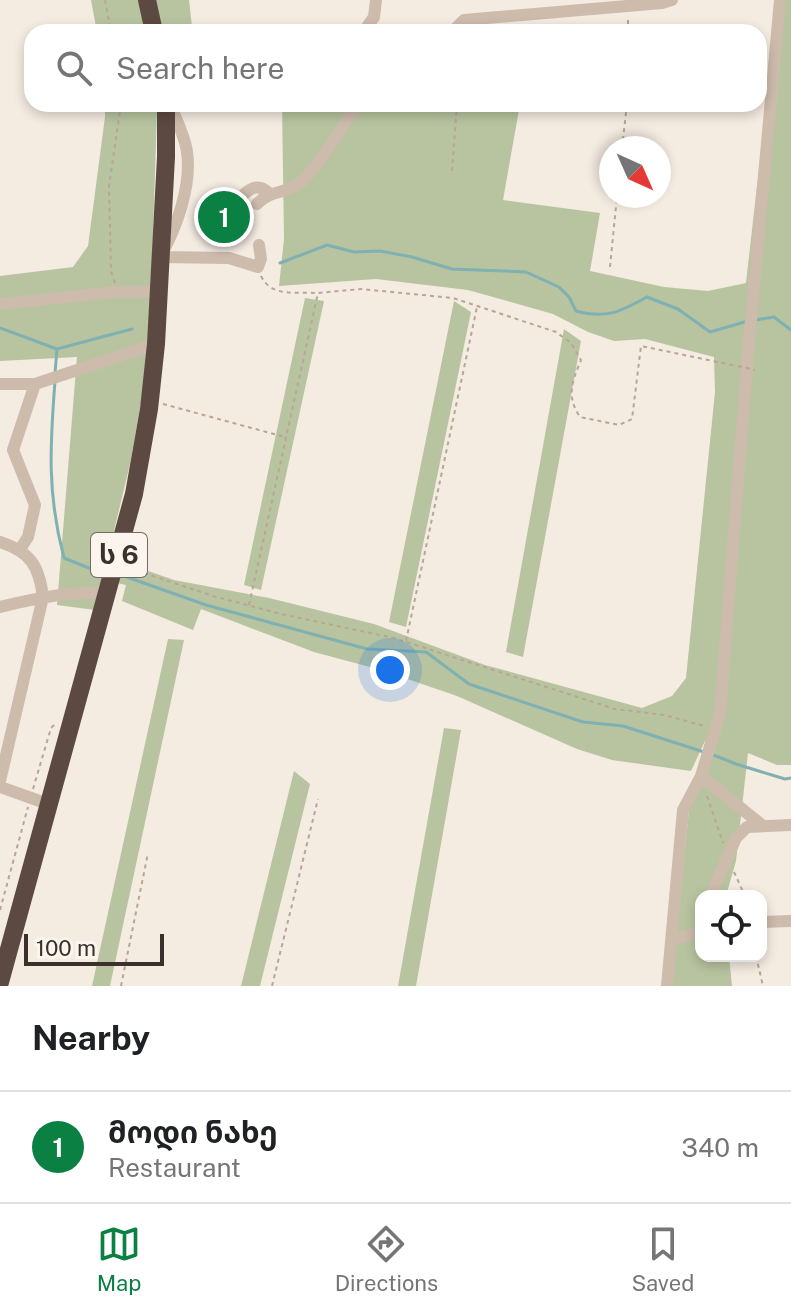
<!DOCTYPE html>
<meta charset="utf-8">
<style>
:root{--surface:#fff;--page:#f6f6f6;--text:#202124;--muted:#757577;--line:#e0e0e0;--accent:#0b8043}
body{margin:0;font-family:"Public Sans","Noto Sans Georgian",sans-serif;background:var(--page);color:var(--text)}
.controls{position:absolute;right:24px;bottom:24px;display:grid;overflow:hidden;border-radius:16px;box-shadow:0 4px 12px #0003}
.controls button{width:72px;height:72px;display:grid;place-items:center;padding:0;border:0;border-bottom:2px solid var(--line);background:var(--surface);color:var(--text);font:40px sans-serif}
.compass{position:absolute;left:599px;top:136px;width:72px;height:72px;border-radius:50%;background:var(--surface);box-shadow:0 4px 12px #0003;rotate:135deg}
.scale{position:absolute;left:24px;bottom:20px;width:140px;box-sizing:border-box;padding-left:8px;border:4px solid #3b302b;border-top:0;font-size:22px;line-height:28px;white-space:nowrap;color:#3b302b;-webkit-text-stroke:6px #fbf5ee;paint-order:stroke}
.you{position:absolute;left:390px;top:670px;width:28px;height:28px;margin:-20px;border:6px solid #fff;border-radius:50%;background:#1a73e8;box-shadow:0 0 0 12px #1a73e833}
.badge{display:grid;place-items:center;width:52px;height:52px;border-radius:50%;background:var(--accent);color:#fff;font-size:26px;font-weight:700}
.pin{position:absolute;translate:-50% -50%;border:4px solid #fff;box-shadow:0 2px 8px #0006}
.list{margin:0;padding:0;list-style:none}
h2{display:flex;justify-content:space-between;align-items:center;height:104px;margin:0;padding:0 32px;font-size:34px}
h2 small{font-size:26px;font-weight:400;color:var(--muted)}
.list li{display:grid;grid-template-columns:52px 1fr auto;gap:24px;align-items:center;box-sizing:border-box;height:112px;padding:0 32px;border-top:2px solid var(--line)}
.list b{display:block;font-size:30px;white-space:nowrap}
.list p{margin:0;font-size:26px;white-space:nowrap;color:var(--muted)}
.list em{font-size:26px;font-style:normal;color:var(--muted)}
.icon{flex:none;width:44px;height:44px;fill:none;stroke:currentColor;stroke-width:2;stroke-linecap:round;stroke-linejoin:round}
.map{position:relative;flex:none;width:791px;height:986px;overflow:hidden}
.search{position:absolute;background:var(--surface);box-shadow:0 4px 12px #0003;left:24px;right:24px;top:24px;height:88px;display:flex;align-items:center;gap:20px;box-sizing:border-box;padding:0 28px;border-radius:24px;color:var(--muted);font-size:30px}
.sheet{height:216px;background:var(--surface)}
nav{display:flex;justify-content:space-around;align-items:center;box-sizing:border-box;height:112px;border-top:2px solid var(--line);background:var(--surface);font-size:22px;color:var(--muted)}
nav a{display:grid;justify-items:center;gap:4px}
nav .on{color:var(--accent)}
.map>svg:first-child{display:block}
.green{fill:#b8c4a0}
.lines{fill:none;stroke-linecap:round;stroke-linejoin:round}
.stream{stroke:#7fb0b2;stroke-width:3}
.path{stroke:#b9a596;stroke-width:2;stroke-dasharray:4 4;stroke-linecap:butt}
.minor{stroke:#cdbbac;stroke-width:12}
.highway{stroke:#5c4a42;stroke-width:18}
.path-bridge{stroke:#b9a596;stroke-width:2;stroke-dasharray:4 4;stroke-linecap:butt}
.labels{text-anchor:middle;stroke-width:6;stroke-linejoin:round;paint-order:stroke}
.shield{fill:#fbf5ee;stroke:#756b66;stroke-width:2}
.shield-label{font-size:26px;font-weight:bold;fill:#3b302b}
</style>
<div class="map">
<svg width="791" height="986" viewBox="0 0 791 986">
<rect width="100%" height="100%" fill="#f4ebe1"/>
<!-- green -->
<path class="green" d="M 91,0 L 139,0 L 146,32 L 97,32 Z
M 155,0 L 189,0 L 192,27 L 161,31 Z
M 778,0 L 791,0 L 791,765 L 777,765 L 748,753 L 736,861 L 726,896 L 701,896 L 701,956 L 729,956 L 732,986 L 672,986 L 689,809 L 716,747 L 705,741 L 691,771 L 612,760 L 577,749 L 457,696 L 381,670 L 314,652 L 201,609 L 193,630 L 122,601 L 126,585 L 117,583 L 122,562 L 174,580 L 269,598 L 374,624 L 485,665 L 642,708 L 672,696 L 686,678 L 715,392 L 714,357 L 645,339 L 614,341 L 588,332 L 553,314 L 468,290 L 376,279 L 279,286 L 284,239 L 282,104 L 520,104 L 503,200 L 600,213 L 590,271 L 664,287 L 708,291 L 746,283 Z
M 105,104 L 156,104 L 157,111 L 149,357 L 130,464 L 95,610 L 57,605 L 77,357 L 0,361 L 0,276 L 73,267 L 88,246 L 105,117 Z
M 305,298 L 324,301 L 261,590 L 244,585 Z
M 454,301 L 471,312 L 406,627 L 389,622 Z
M 564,329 L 581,341 L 523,657 L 506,652 Z
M 168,639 L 184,640 L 110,986 L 92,986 Z
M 444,728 L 461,730 L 416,986 L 398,986 Z
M 294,771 L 310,784 L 260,986 L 241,986 Z"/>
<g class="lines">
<!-- stream -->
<path class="stream" d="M 280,263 L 327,245 L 354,252 L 380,251 L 412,257 L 452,269 L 526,272 L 559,287 L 569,297 L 576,311 C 606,319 620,312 647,297 L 678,309 L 710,332 L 748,321
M 755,320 L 774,317 L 791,330
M 0,328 L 57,349 L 132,329
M 55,373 L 57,349
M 55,381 C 50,446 47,494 64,558 L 99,572
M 124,576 L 206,605 L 367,649 L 426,652 L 469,684 L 583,722 L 623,726 L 704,752
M 711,754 L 736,764 L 785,779 L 791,778"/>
<!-- path -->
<path class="path" d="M 105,0 L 111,32
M 628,32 L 628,17
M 622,148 L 627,104
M 452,171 L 457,104
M 610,267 L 617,196
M 261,276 C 271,297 295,292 315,293
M 115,283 L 111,271 L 109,186 L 121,104
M 163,404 L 285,437
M 129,568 L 213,596 L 281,614 L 394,638 L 615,709 L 665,715 L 704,726
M 249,605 L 318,293 L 361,289 L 453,298 L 556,332 L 571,343 L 581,360 C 572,382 566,396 580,417 L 619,425 L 632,419 L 641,346 L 737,366
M 406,641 L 477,307
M 33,789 L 51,728 L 55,724
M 707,796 L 723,843
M 734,872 L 745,896
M 0,910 L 28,807
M 756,956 L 763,986
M 121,986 L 148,853
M 272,986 L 318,799"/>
<!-- minor -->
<path class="minor" d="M 354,32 L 365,30 L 374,17 L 376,0
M 452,32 L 464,20 L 662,3 L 672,0
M 170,104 C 176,119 185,136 187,152 C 192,186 176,229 160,257 L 229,258 L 258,267 L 261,259 L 259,245
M 241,197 C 251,187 259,183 270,194
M 257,204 C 269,190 288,194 301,182 C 319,166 343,125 358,104
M 0,304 L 115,292 L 158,292
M 0,384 L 35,384
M 0,542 C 30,552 39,565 43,597 L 0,781
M 20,549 L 28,537 L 35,505 L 13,450 L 35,384 L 156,344
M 0,607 C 36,598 71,591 109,593
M 701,776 L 763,826
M 0,787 L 48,804
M 710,896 L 736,838 L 747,827 L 791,825
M 761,922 L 791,921
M 672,940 L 701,932
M 667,986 L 683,810 L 701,776 L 720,713 L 748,352 L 780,0"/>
<!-- highway -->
<path class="highway" d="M 147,0 L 154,32
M 0,982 L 134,494 L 149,409 L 156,344 L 166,157 L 166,104"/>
<!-- path-bridge -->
<path class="path-bridge" d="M 738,366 L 755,370"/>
</g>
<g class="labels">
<!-- shield labels -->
<rect class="shield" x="91" y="533" width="56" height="44" rx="6"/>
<g class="shield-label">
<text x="119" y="564">ს 6</text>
</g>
</g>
</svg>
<div class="controls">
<button><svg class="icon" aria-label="locate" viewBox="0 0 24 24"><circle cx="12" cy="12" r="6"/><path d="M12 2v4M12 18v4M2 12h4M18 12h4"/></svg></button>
</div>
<svg class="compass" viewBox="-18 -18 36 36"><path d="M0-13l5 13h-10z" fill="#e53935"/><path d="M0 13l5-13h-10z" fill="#757577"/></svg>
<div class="scale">100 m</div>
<div class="you"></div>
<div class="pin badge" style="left:224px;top:217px">1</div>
<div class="search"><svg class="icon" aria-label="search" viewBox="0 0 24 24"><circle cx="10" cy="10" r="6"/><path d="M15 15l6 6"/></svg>Search here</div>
</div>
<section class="sheet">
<h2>Nearby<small></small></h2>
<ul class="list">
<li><span class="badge">1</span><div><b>მოდი ნახე</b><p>Restaurant</p></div><em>340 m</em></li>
</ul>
</section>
<nav>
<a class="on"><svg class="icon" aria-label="map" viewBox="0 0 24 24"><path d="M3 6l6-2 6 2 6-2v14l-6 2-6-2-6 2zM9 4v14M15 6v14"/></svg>Map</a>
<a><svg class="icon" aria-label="directions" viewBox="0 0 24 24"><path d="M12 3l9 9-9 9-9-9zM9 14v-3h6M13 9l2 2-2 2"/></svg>Directions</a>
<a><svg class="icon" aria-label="saved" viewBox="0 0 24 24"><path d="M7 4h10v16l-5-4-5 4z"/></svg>Saved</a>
</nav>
